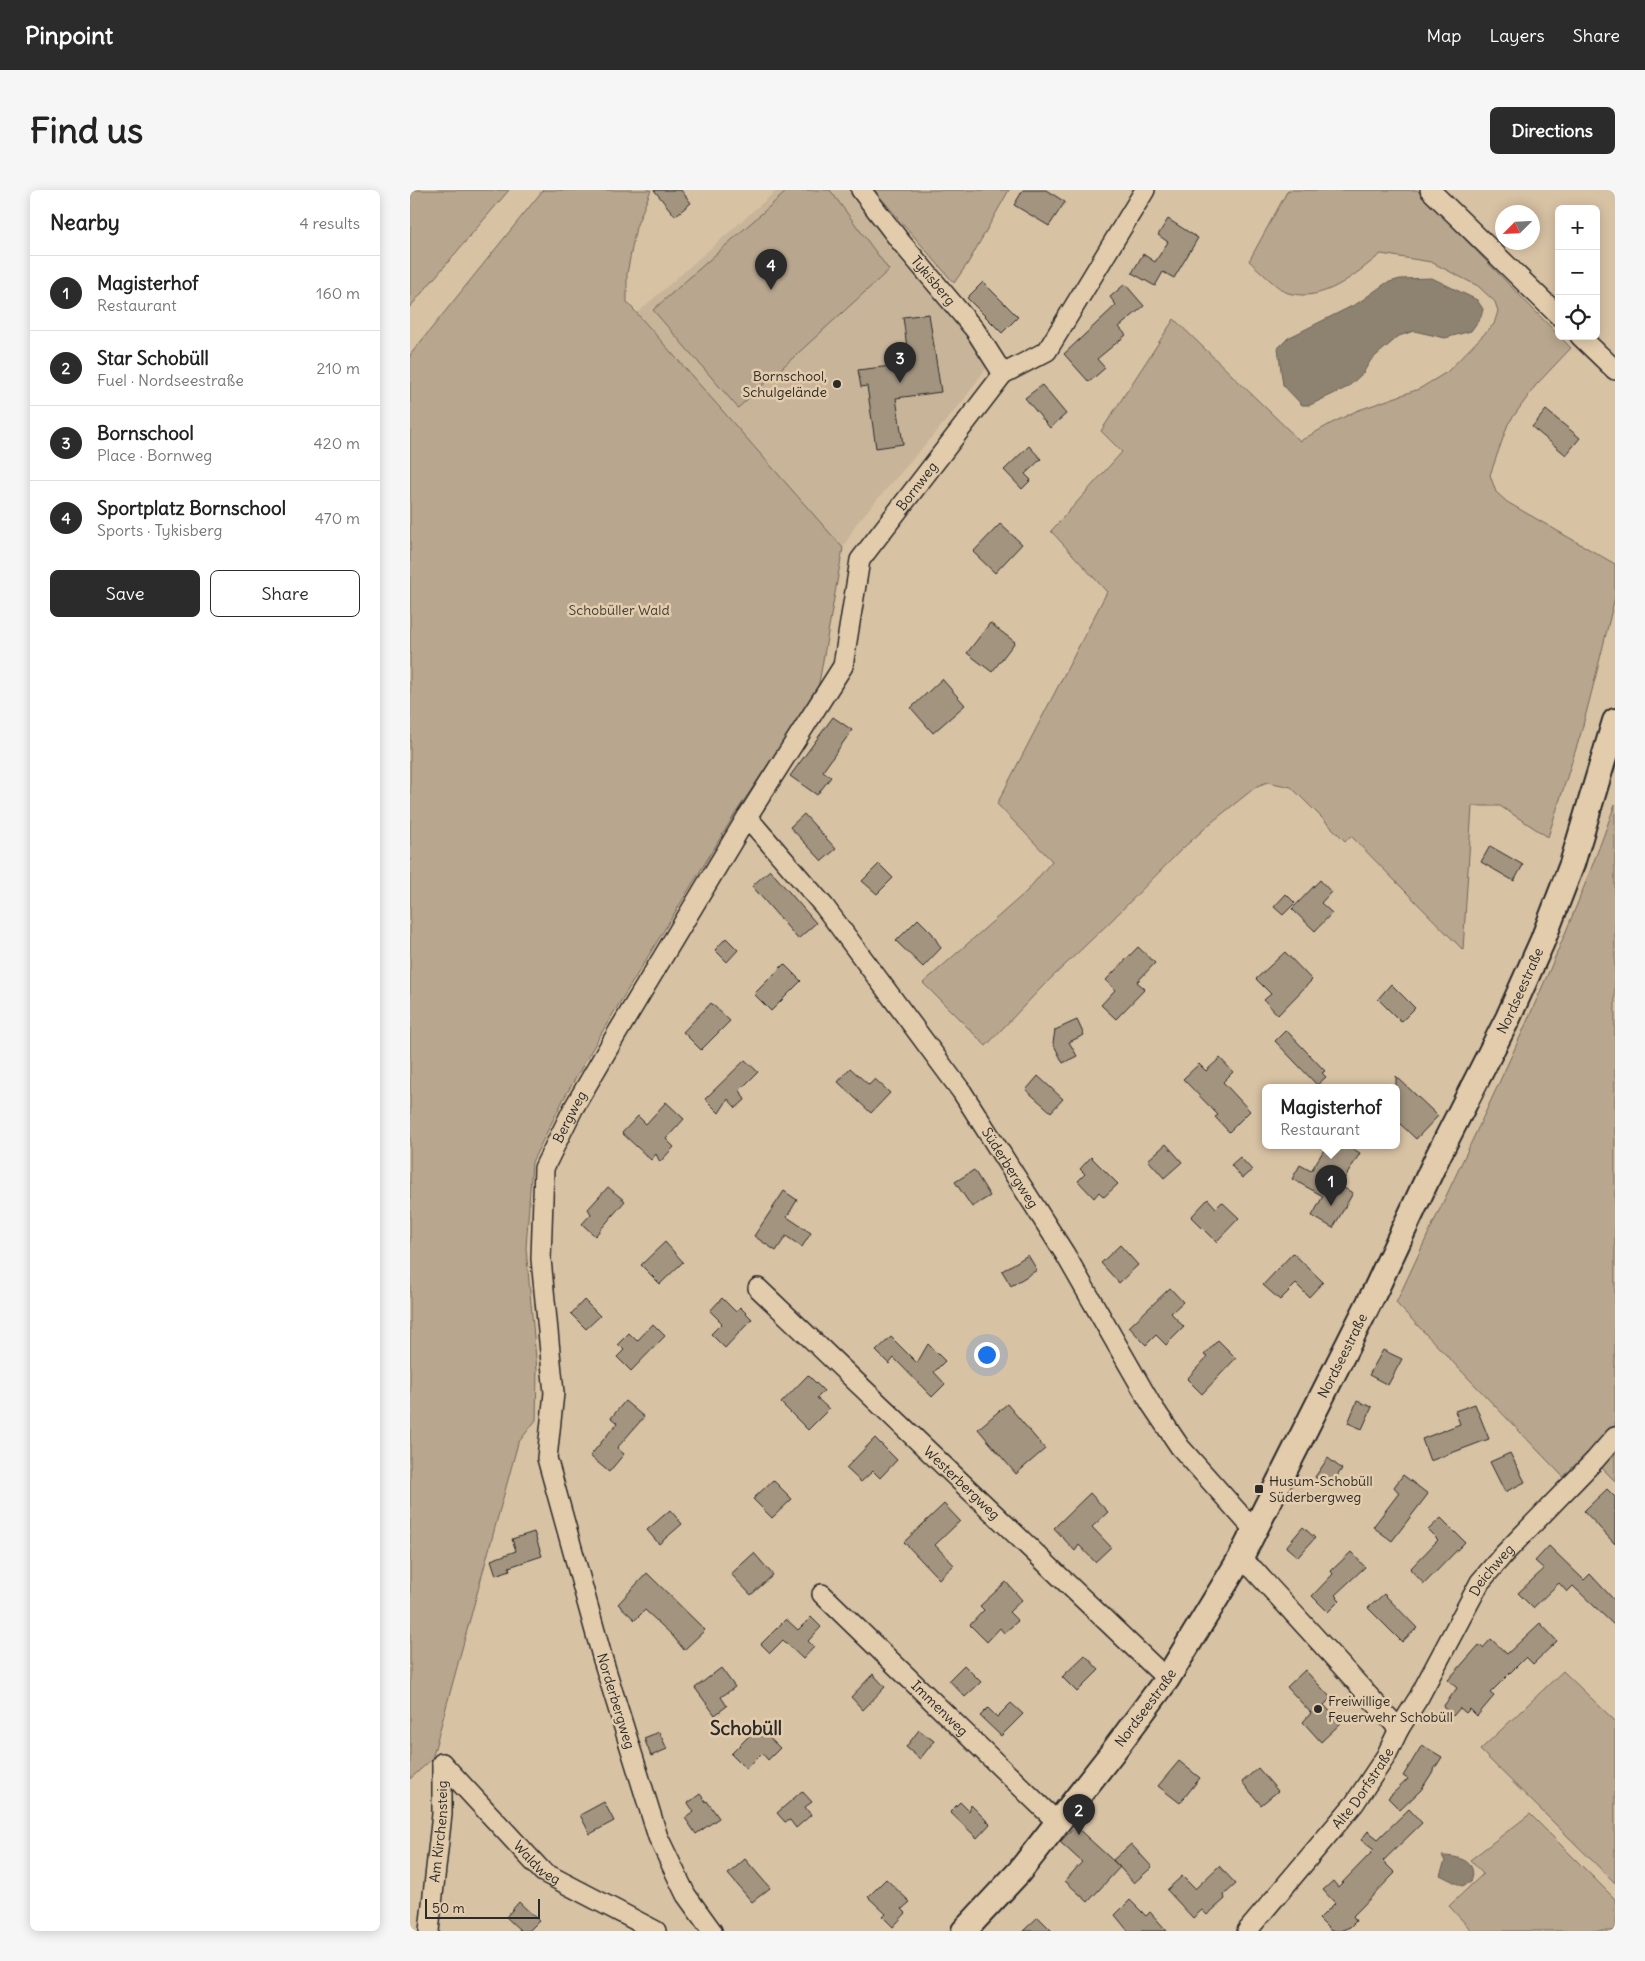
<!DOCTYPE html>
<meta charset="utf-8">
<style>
:root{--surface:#fff;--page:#f6f6f6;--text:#222;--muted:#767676;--line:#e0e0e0;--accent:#2b2b2b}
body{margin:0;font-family:Delius,sans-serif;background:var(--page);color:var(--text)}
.controls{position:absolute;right:15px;top:15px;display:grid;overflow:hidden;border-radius:8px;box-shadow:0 2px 12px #0003}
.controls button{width:45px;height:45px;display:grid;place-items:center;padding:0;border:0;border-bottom:1px solid var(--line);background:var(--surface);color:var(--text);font:25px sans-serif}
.compass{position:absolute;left:1085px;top:15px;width:45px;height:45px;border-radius:50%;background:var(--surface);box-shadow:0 2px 12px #0003;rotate:246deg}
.scale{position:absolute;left:15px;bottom:12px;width:115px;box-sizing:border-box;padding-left:5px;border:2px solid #2b2b2b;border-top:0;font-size:14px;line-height:18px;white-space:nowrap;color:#2b2b2b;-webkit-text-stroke:4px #e3ccac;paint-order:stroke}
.you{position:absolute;left:576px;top:1164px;width:18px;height:18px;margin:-12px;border:4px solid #fff;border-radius:50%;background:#1a73e8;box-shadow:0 0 0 8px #1a73e833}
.badge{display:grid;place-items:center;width:32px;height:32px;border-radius:50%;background:var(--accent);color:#fff;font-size:16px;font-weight:700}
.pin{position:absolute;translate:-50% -41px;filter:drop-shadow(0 1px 2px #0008)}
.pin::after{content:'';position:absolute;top:26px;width:18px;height:15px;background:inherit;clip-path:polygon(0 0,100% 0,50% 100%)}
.popup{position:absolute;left:852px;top:894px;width:138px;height:65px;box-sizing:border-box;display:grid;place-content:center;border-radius:8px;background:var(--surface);filter:drop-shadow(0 1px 4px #0005);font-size:16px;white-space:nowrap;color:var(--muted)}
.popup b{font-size:19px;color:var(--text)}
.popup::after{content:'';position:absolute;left:50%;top:100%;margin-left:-10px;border:10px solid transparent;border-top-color:var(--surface)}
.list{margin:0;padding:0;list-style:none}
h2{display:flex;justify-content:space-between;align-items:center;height:65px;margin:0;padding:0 20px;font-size:21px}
h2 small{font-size:16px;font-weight:400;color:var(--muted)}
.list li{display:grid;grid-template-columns:32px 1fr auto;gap:15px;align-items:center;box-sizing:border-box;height:75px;padding:0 20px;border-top:1px solid var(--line)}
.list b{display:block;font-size:19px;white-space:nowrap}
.list p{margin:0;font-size:16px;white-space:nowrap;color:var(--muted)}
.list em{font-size:16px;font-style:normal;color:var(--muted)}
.actions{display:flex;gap:10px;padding:15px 20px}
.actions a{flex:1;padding:11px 0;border:1px solid var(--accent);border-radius:8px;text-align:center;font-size:18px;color:var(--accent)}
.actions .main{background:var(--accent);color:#fff}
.icon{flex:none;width:28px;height:28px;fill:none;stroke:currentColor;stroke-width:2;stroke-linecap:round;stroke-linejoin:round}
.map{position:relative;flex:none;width:1205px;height:1741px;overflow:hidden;border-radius:8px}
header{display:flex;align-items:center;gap:30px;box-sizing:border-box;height:70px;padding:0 25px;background:var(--accent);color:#fff}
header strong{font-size:24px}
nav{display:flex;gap:28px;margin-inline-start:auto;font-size:18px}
.intro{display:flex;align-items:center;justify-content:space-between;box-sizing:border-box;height:120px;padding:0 30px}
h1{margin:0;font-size:35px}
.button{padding:12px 22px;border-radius:8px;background:var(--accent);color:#fff;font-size:18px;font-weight:700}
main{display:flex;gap:30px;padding:0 30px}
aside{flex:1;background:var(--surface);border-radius:8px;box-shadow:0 2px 12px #0003}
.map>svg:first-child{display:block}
.built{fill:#c8b499}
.green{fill:#b8a68e;stroke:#72685c}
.water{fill:#8e8271;stroke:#665f55}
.building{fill:#a2947f;stroke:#2b2b2b}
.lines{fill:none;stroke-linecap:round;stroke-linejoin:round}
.minor-casing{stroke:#2b2b2b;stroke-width:22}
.major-casing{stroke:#2b2b2b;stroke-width:28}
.minor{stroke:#e3ccac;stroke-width:19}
.major{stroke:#e3ccac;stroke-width:24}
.poi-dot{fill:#2b2b2b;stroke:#e3ccac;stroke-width:2}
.labels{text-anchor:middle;stroke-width:5;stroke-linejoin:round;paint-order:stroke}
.street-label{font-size:14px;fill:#2b2b2b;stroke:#e3ccac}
.poi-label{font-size:14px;fill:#2b2b2b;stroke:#e3ccac;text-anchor:start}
.park-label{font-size:14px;fill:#403d3a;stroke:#e3ccac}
.district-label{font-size:19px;font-weight:bold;fill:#2b2b2b;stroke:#e3ccac}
</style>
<header>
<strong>Pinpoint</strong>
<nav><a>Map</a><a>Layers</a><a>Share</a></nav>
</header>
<div class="intro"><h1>Find us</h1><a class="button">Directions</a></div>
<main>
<aside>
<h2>Nearby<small>4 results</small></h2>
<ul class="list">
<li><span class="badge">1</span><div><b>Magisterhof</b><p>Restaurant</p></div><em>160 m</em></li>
<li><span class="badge">2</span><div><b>Star Schobüll</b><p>Fuel · Nordseestraße</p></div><em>210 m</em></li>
<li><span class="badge">3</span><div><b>Bornschool</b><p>Place · Bornweg</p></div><em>420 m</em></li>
<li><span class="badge">4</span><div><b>Sportplatz Bornschool</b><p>Sports · Tykisberg</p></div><em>470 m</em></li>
</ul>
<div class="actions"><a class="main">Save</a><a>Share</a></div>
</aside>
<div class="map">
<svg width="1205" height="1741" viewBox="0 0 1205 1741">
<rect width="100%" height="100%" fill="#d8c2a4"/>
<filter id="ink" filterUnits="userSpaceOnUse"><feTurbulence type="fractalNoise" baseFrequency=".02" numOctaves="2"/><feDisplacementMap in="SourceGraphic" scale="10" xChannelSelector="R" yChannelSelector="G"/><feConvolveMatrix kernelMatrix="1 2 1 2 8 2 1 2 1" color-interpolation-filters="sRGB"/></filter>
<g filter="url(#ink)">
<!-- built -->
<path class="built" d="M 367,0 L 439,0 L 555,139 L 573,163 L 576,178 L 553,211 L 446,334 L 433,358 L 227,123 Z"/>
<!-- green -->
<path class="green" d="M 0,0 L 99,0 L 0,117 Z
M 133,0 L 241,0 L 226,37 L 217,84 L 217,112 L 433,358 L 408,499 L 325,624 L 195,837 L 153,910 L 122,972 L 116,1058 L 127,1180 L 126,1230 L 108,1253 L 22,1569 L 0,1589 L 0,165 Z
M 378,0 L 420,0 L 479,80 L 328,218 L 243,120 Z
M 464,0 L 599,0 L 558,73 L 544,93 Z
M 878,0 L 1007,0 L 1161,158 L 1126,195 L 1098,234 L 1080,285 L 1086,302 L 1097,312 L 1205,374 L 1205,407 L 1186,485 L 1171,543 L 1138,647 L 1090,616 L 1062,616 L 1053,760 L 941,646 L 935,651 L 881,597 L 858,592 L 847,596 L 802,632 L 772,659 L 701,731 L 633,796 L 576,856 L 513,793 L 616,702 L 642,671 L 587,614 L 697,402 L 641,341 L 712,262 L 691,241 L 764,129 L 890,251 L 920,234 L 946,221 L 1009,199 L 1037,182 L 1084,134 L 1088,121 L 1085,112 L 1068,96 L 1021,72 L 971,64 C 945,84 915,113 878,103 C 870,101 846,77 839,71 Z
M 1205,614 L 1205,1291 L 1185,1271 L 1161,1295 L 986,1113 C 1062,948 1145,785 1205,614 Z
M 1153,1481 L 1205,1531 L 1205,1693 L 1070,1560 Z
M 1120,1624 L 1205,1709 L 1205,1741 L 1062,1741 L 1039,1716 L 1073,1684 L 1060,1670 Z"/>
<!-- water -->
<path class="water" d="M 1022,88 L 1067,110 L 1073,119 L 1071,127 L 1061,141 L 1035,148 L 1004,141 L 989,146 L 961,170 L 953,183 L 938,197 L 900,215 L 892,215 L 873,195 L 868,158 L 878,148 L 948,113 L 976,93 L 990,89 Z
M 1032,1666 C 1048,1666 1069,1671 1061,1692 L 1052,1696 L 1030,1685 L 1035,1671 Z"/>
<!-- building -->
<path class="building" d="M 244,0 L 271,0 L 281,13 L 265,26 Z
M 613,0 L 636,0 L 655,12 L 639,36 L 604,15 Z
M 758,29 L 788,48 L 764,88 L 753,82 L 745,96 L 722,83 L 733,64 L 745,72 L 758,52 L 748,45 Z
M 573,92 L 608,127 L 592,143 L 557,108 Z
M 715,94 L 734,116 L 709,137 L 716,145 L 687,169 L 695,178 L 679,192 L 654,164 L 706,115 L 700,107 Z
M 519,124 L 531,202 L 486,208 L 493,254 L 466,258 L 457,196 L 451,197 L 448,180 L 497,174 L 495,165 L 498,165 L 493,127 Z
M 632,195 L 656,224 L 640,238 L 615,208 Z
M 1136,220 L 1170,248 L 1156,265 L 1122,237 Z
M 619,256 L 631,269 L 615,284 L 621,290 L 612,299 L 594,280 Z
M 590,334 L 612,354 L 585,383 L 563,362 Z
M 580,433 L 605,452 L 582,482 L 557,463 Z
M 532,489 L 555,515 L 523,543 L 501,518 Z
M 423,527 L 442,540 L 413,581 L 421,587 L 407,605 L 380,586 Z
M 394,624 L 426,659 L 412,671 L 380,637 Z
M 1080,656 L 1113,675 L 1104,691 L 1071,672 Z
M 469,674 L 483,688 L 467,704 L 452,691 Z
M 360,680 L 406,733 L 388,749 L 342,696 Z
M 910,690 L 921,702 L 911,713 L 922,723 L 905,741 L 882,719 Z
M 876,704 L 885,713 L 873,725 L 864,717 Z
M 508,729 L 522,743 L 531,758 L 513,777 L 486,751 Z
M 316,748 L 328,760 L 317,772 L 305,760 Z
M 728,757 L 745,773 L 727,792 L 735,799 L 706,829 L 691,815 L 705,800 L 696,790 Z
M 875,762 L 902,790 L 868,825 L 854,810 L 861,804 L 846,789 Z
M 374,774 L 391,791 L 361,821 L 344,804 Z
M 981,794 L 1005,818 L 991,832 L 968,809 Z
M 301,813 L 320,831 L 291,860 L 273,842 Z
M 667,830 L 674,845 L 659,852 L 667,866 L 653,873 L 643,853 L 645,840 Z
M 876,840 L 915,881 L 912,883 L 916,887 L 907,895 L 865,851 Z
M 810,868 L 823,882 L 813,892 L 840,921 L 819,942 L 805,927 L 808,925 L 773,889 L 789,874 L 796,881 Z
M 335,870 L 348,882 L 330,900 L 335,910 L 326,918 L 318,909 L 309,923 L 295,909 Z
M 440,878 L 459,895 L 465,889 L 480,903 L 461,923 L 428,892 Z
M 628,886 L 653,909 L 641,922 L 616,900 Z
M 986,886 L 1028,926 L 1006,949 L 986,930 Z
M 256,912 L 274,929 L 256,949 L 264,957 L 250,972 L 246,964 L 241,970 L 212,943 L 228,926 L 236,934 Z
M 756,954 L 772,972 L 754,988 L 738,970 Z
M 917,955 L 936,955 L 950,963 L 930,996 L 943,1003 L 923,1038 L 902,1026 L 913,1006 L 882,989 L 890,975 L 901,981 Z
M 681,967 L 708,994 L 694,1007 L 689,1002 L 684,1008 L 668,991 L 675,984 L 670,979 Z
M 830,967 L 842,980 L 832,988 L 821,975 Z
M 564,980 L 580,1006 L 562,1017 L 545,992 Z
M 198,997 L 215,1011 L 185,1046 L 172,1034 L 181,1024 L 178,1019 Z
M 374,1001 L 387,1010 L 377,1027 L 401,1043 L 392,1057 L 376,1046 L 366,1061 L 344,1046 Z
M 798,1009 L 806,1018 L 812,1012 L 829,1028 L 806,1052 L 781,1027 Z
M 255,1052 L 273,1072 L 250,1094 L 231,1075 Z
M 710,1055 L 728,1075 L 709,1093 L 691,1073 Z
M 883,1063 L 913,1092 L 899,1107 L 886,1094 L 870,1110 L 853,1095 Z
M 618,1065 L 627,1080 L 601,1096 L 592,1081 Z
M 760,1098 L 773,1112 L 761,1123 L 774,1137 L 756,1155 L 746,1145 L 736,1155 L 719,1137 Z
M 312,1108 L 326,1122 L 330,1117 L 342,1129 L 315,1158 L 301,1144 L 312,1133 L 300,1121 Z
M 174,1110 L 190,1126 L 176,1139 L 161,1124 Z
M 243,1134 L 255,1146 L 221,1181 L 207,1167 L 214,1160 L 208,1154 L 219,1143 L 227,1151 Z
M 481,1147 L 507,1173 L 518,1154 L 535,1171 L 524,1182 L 535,1194 L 522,1207 L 484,1168 L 479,1174 L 466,1161 Z
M 808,1150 L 826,1168 L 792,1204 L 777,1189 L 797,1167 L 794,1165 Z
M 973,1160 L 992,1169 L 978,1195 L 959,1185 Z
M 398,1185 L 414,1201 L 407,1208 L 419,1219 L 398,1240 L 371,1213 Z
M 215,1211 L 234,1227 L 207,1258 L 214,1264 L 199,1282 L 180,1266 L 207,1233 L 201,1228 Z
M 947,1211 L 962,1217 L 952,1239 L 938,1233 Z
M 597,1214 L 635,1259 L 606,1284 L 568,1239 Z
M 1065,1214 L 1079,1249 L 1020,1271 L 1012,1249 L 1050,1234 L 1045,1221 Z
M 465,1248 L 487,1270 L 470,1288 L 463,1281 L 451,1292 L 436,1278 Z
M 1100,1263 L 1115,1292 L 1095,1302 L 1080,1272 Z
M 918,1268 L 932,1279 L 919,1297 L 905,1287 Z
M 993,1285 L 1018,1304 L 982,1351 L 963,1337 L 989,1303 L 984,1297 Z
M 363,1290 L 382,1309 L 362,1328 L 343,1309 Z
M 1197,1299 L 1205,1307 L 1205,1354 L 1174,1321 Z
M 680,1303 L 698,1322 L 682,1337 L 701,1357 L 685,1372 L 669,1355 L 665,1361 L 644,1338 Z
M 534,1314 L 550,1331 L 525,1355 L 544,1375 L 529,1389 L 494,1352 Z
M 260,1320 L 272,1334 L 249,1354 L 237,1340 Z
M 1031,1328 L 1055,1352 L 1014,1394 L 1000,1379 L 1028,1350 L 1018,1340 Z
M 893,1337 L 905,1348 L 888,1367 L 876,1357 Z
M 124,1342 L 132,1366 L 99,1377 L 100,1380 L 86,1385 L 81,1370 L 106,1361 L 102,1349 Z
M 1139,1356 L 1174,1390 L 1180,1384 L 1205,1411 L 1205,1436 L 1163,1396 L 1157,1402 L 1149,1393 L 1123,1418 L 1108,1403 L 1134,1379 L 1125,1371 Z
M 941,1362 L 955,1377 L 925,1405 L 930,1410 L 918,1422 L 902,1406 L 923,1384 L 921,1381 Z
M 344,1363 L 363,1385 L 341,1405 L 321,1384 Z
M 237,1383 L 295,1440 L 274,1460 L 262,1445 L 235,1420 L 225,1430 L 208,1414 Z
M 596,1392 L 612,1410 L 599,1422 L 608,1431 L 594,1443 L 590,1438 L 577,1452 L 560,1435 L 574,1420 L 570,1416 Z
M 974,1404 L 1007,1438 L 992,1452 L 958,1418 Z
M 401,1427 L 411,1437 L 398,1451 L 404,1457 L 393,1469 L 373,1450 L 360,1463 L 351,1454 L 376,1429 L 388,1440 Z
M 1130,1433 L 1147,1451 L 1123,1474 L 1116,1467 L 1080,1503 L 1084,1506 L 1067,1526 L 1060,1519 L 1056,1523 L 1050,1518 L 1043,1526 L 1033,1517 L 1047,1498 L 1038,1490 L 1069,1455 L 1073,1458 L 1081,1449 L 1097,1464 Z
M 675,1465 L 689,1480 L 667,1502 L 652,1487 Z
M 554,1475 L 571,1492 L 555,1507 L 539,1490 Z
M 311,1478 L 325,1497 L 311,1507 L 317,1516 L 305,1525 L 285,1498 Z
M 895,1480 L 921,1508 L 914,1515 L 931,1533 L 911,1552 L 893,1532 L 901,1523 L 877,1497 Z
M 463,1484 L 475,1497 L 453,1520 L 441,1507 Z
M 601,1513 L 613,1524 L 591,1546 L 570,1526 L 578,1518 L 587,1527 Z
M 348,1537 L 370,1558 L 358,1570 L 352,1563 L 336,1579 L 321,1564 Z
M 509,1540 L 524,1551 L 510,1569 L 496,1557 Z
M 249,1542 L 257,1559 L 241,1566 L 234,1548 Z
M 1012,1555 L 1032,1567 L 1011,1600 L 990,1620 L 978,1608 L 998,1589 L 993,1586 Z
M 769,1571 L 790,1588 L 770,1613 L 748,1596 Z
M 848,1578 L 868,1601 L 851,1615 L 832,1592 Z
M 392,1601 L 402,1612 L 395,1617 L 401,1625 L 386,1638 L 380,1630 L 375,1632 L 367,1623 Z
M 290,1604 L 296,1612 L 297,1611 L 309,1628 L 286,1644 L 275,1628 L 284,1622 L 278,1613 Z
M 194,1612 L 204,1631 L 180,1644 L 170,1625 Z
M 550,1612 L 559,1621 L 561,1615 L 580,1634 L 567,1648 L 540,1622 Z
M 999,1619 L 1012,1633 L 973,1671 L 985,1683 L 943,1726 L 946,1731 L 940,1737 L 930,1741 L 921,1741 L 909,1729 L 925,1713 L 913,1700 L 923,1691 L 928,1697 L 964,1660 L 951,1650 L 958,1641 L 968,1649 Z
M 665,1636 L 710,1677 L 678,1712 L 655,1691 L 672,1672 L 650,1652 Z
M 721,1654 L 742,1677 L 724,1693 L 703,1670 Z
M 335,1669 L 360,1698 L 342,1712 L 318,1684 Z
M 809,1676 L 826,1694 L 814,1705 L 815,1709 L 797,1725 L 792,1720 L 783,1728 L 757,1700 L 772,1686 L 785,1699 Z
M 476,1689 L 500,1712 L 492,1719 L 496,1723 L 483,1737 L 473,1727 L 476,1724 L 458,1707 Z
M 720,1710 L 736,1726 L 740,1722 L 757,1741 L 718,1741 L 705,1725 Z
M 109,1712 L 129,1731 L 119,1741 L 111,1741 L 96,1727 Z
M 628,1727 L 642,1741 L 613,1741 Z"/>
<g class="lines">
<defs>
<g id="minor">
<path id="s1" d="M 451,0 L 490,51 L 565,140 L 593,184"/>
<path d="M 1020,0 L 1149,126"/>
<path d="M 1170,146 L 1205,180"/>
<path id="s2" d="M 337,627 L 414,716 L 552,902 L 655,1064 L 741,1214 L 770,1257 L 844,1340"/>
<path id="s3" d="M 348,1098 L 757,1489"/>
<path d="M 830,1369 L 844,1380 L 989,1539"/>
<path id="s4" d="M 412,1404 L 648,1633"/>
<path id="s5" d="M 32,1573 L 133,1682 L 246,1741"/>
<path id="s6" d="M 19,1741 L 32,1624 L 32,1573"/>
<path id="s7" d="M 302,1741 L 276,1705 L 248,1647 L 193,1470 L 137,1268 L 144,1203 L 131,1069 L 134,978 L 163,919 L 206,845 L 337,627 L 433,476 L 450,370 L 593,184 L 637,161 L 735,0"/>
<path id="s8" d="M 837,1741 L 944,1614 L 976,1566 L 989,1539 L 1009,1507 L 1070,1392 L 1093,1365 L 1185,1270 L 1205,1247"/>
</g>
<g id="major">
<path id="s9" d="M 554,1741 L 609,1682 L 702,1563 L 757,1489 L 830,1369 L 966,1099 L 1028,966 L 1098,828 L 1132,752 L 1162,674 L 1205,531"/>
</g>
</defs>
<!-- minor casing -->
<use href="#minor" class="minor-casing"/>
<!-- major casing -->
<use href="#major" class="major-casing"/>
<!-- minor -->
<use href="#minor" class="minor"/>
<!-- major -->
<use href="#major" class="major"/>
</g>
</g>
<!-- markers -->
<g class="poi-dot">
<circle cx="427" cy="194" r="5"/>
<rect x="844" y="1294" width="10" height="10" rx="2.5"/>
<circle cx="908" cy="1519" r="5"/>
</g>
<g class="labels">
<!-- street labels -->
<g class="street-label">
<text dy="5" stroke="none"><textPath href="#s1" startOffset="116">Tykisberg</textPath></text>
<text dy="5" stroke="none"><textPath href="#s7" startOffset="1580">Bornweg</textPath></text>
<text dy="5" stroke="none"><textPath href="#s9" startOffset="1098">Nordseestraße</textPath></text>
<text dy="5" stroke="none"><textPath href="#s7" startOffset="852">Bergweg</textPath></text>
<text dy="5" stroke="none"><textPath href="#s2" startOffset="439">Süderbergweg</textPath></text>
<text dy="5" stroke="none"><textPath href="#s9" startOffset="692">Nordseestraße</textPath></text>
<text dy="5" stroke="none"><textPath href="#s3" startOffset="282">Westerbergweg</textPath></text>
<text dy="5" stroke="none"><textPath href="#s8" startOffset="438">Deichweg</textPath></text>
<text transform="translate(206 1511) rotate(73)" y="5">Norderbergweg</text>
<text dy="5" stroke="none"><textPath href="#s4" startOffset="164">Immenweg</textPath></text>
<text dy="5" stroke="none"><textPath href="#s9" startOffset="288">Nordseestraße</textPath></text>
<text dy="5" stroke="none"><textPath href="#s8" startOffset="184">Alte Dorfstraße</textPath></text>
<text dy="5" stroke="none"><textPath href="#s6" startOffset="100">Am Kirchensteig</textPath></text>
<text dy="5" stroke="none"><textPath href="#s5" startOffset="138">Waldweg</textPath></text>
</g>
<!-- poi labels -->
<g class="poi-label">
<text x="417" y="191" text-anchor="end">Bornschool,<tspan x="417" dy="16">Schulgelände</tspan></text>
<text x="859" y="1296">Husum-Schobüll<tspan x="859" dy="16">Süderbergweg</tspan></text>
<text x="918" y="1516">Freiwillige<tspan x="918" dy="16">Feuerwehr Schobüll</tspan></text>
</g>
<!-- park labels -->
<g class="park-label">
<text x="209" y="425">Schobüller Wald</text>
</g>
<!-- district labels -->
<g class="district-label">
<text x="336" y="1545">Schobüll</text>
</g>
</g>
</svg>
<div class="controls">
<button>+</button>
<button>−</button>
<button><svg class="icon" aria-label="locate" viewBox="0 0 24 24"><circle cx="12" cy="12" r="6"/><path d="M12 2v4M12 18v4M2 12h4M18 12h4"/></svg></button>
</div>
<svg class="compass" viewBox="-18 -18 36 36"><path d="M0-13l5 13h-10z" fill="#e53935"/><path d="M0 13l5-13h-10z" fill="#767676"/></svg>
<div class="scale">50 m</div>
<div class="you"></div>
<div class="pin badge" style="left:921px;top:1016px">1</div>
<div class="popup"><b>Magisterhof</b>Restaurant</div>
<div class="pin badge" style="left:669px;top:1645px">2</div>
<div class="pin badge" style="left:490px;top:193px">3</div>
<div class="pin badge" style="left:361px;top:100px">4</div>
</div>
</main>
